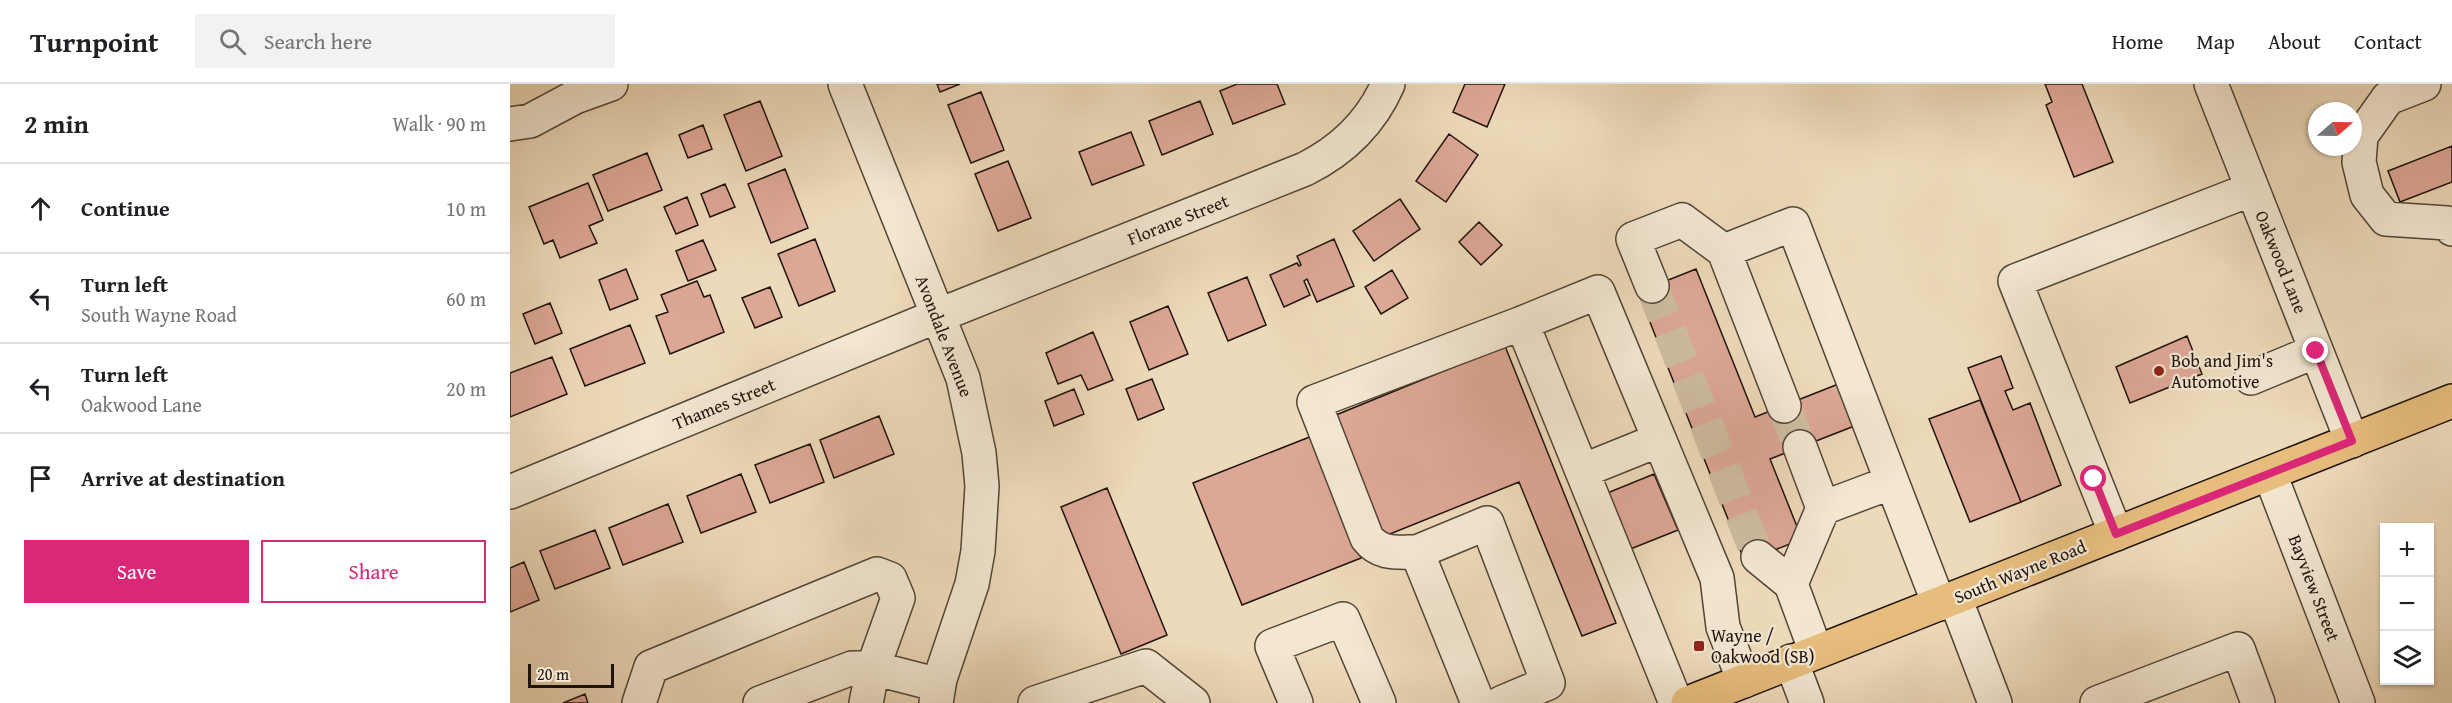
<!DOCTYPE html>
<meta charset="utf-8">
<style>
:root{--surface:#fff;--page:#f2f2f2;--text:#202124;--muted:#757577;--line:#e0e0e0;--accent:#db2777}
body{margin:0;font-family:"Gentium Book Plus",serif;background:var(--page);color:var(--text)}
.controls{position:absolute;right:18px;bottom:18px;display:grid;overflow:hidden;border-radius:0px;box-shadow:0 2px 4px #0004}
.controls button{width:54px;height:54px;display:grid;place-items:center;padding:0;border:0;border-bottom:2px solid var(--line);background:var(--surface);color:var(--text);font:30px sans-serif}
.compass{position:absolute;left:1798px;top:18px;width:54px;height:54px;border-radius:50%;background:var(--surface);box-shadow:0 2px 4px #0004;rotate:70deg}
.scale{position:absolute;left:18px;bottom:15px;width:86px;box-sizing:border-box;padding-left:6px;border:3px solid #1f130d;border-top:0;font-size:16px;line-height:21px;white-space:nowrap;color:#1f130d;-webkit-text-stroke:4px #f3e7d2;paint-order:stroke}
.stop{position:absolute;width:18px;height:18px;margin:-14px;border:4px solid #db2777;border-radius:50%;background:#fff}
.stop.end{background:#db2777;border-color:#fff;box-shadow:0 2px 6px #0008}
.list{margin:0;padding:0;list-style:none}
h2{display:flex;justify-content:space-between;align-items:center;height:78px;margin:0;padding:0 24px;font-size:26px}
h2 small{font-size:20px;font-weight:400;color:var(--muted)}
.list li{display:grid;grid-template-columns:39px 1fr auto;gap:18px;align-items:center;box-sizing:border-box;height:90px;padding:0 24px;border-top:2px solid var(--line)}
.list b{display:block;font-size:22px;white-space:nowrap}
.list p{margin:0;font-size:20px;white-space:nowrap;color:var(--muted)}
.list em{font-size:20px;font-style:normal;color:var(--muted)}
.actions{display:flex;gap:12px;padding:18px 24px}
.actions a{flex:1;padding:14px 0;border:2px solid var(--accent);border-radius:0px;text-align:center;font-size:21px;color:var(--accent)}
.actions .main{background:var(--accent);color:#fff}
.icon{flex:none;width:33px;height:33px;fill:none;stroke:currentColor;stroke-width:2;stroke-linecap:round;stroke-linejoin:round}
.map{position:relative;flex:none;width:1942px;height:619px;overflow:hidden}
header{display:flex;align-items:center;gap:36px;box-sizing:border-box;height:84px;padding:0 30px;background:var(--surface);border-bottom:2px solid var(--line)}
header strong{font-size:28px}
nav{display:flex;gap:33px;margin-inline-start:auto;font-size:21px}
.search{width:420px;height:54px;background:var(--page);display:flex;align-items:center;gap:15px;box-sizing:border-box;padding:0 21px;border-radius:0px;color:var(--muted);font-size:22px}
main{display:flex}
aside{flex:1;background:var(--surface)}
.map>svg:first-child{display:block}
.building{fill:#dda796;stroke:#1f130d;stroke-width:1.5}
.lines{fill:none;stroke-linecap:round;stroke-linejoin:round}
.minor-tunnel{stroke:#cebca0;stroke-width:33;stroke-dasharray:33 16;stroke-linecap:butt}
.minor-casing{stroke:#524538;stroke-width:36}
.major-casing{stroke:#1f130d;stroke-width:36}
.minor{stroke:#f3e7d2;stroke-width:33}
.major{stroke:#e6bd7d;stroke-width:33}
.route{stroke:#db2777;stroke-width:8}
.poi-dot{fill:#8f2418;stroke:#f3e7d2;stroke-width:2}
.labels{text-anchor:middle;stroke-width:4.5;stroke-linejoin:round;paint-order:stroke}
.street-label{font-size:18px;fill:#1f130d;stroke:#f3e7d2}
.poi-label{font-size:18px;fill:#1f130d;stroke:#f3e7d2;text-anchor:start}
</style>
<header>
<strong>Turnpoint</strong>
<div class="search"><svg class="icon" aria-label="search" viewBox="0 0 24 24"><circle cx="10" cy="10" r="6"/><path d="M15 15l6 6"/></svg>Search here</div>
<nav><a>Home</a><a>Map</a><a>About</a><a>Contact</a></nav>
</header>
<main>
<aside>
<h2>2 min<small>Walk · 90 m</small></h2>
<ul class="list">
<li><svg class="icon" aria-label="ahead" viewBox="0 0 24 24"><path d="M12 20V5M6 11l6-6 6 6"/></svg><div><b>Continue</b></div><em>10 m</em></li>
<li><svg class="icon" aria-label="left" viewBox="0 0 24 24"><path d="M17 20v-9H6M10 6l-5 5 5 5"/></svg><div><b>Turn left</b><p>South Wayne Road</p></div><em>60 m</em></li>
<li><svg class="icon" aria-label="left" viewBox="0 0 24 24"><path d="M17 20v-9H6M10 6l-5 5 5 5"/></svg><div><b>Turn left</b><p>Oakwood Lane</p></div><em>20 m</em></li>
<li><svg class="icon" aria-label="arrive" viewBox="0 0 24 24"><path d="M6 21V4h12l-3 4 3 4H6"/></svg><div><b>Arrive at destination</b></div></li>
</ul>
<div class="actions"><a class="main">Save</a><a>Share</a></div>
</aside>
<div class="map">
<svg width="1942" height="619" viewBox="0 0 1942 619">
<rect width="100%" height="100%" fill="#eddaba"/>
<filter id="stains"><feTurbulence type="fractalNoise" baseFrequency=".00333" numOctaves="4"/><feColorMatrix values="0 0 0 0 .2 0 0 0 0 .09 0 0 0 0 .02 0 0 0 .5 -.17"/></filter>
<radialGradient id="worn" r=".72"><stop offset=".6" stop-color="#630" stop-opacity="0"/><stop offset="1" stop-color="#630" stop-opacity=".3"/></radialGradient>
<!-- building -->
<path class="building" d="M 427,0 L 450,0 L 430,8 Z
M 727,0 L 767,0 L 775,20 L 723,40 L 710,7 Z
M 955,0 L 995,0 L 977,43 L 943,28 Z
M 1535,0 L 1572,0 L 1603,78 L 1564,93 L 1536,21 L 1542,18 Z
M 471,8 L 494,66 L 461,79 L 438,21 Z
M 250,17 L 272,72 L 236,87 L 214,31 Z
M 690,17 L 703,50 L 652,71 L 639,37 Z
M 193,41 L 202,65 L 178,74 L 169,51 Z
M 621,48 L 634,81 L 582,101 L 569,68 Z
M 939,50 L 968,71 L 936,118 L 906,97 Z
M 1942,62 L 1942,98 L 1890,118 L 1878,87 Z
M 137,69 L 152,106 L 98,127 L 83,91 Z
M 498,77 L 521,134 L 488,147 L 465,90 Z
M 275,85 L 298,144 L 261,159 L 238,100 Z
M 78,99 L 93,136 L 79,142 L 87,159 L 50,174 L 43,156 L 34,160 L 19,123 Z
M 215,100 L 225,123 L 200,133 L 191,110 Z
M 177,113 L 188,141 L 166,150 L 154,123 Z
M 890,115 L 910,145 L 864,177 L 843,147 Z
M 969,138 L 992,161 L 971,181 L 949,158 Z
M 305,155 L 325,207 L 289,222 L 268,170 Z
M 824,155 L 844,202 L 807,218 L 797,195 L 794,197 L 800,211 L 774,223 L 760,191 L 787,179 L 789,182 L 791,181 L 787,172 Z
M 193,156 L 206,186 L 178,197 L 166,167 Z
M 116,185 L 128,215 L 100,226 L 89,196 Z
M 1186,185 L 1245,333 L 1336,297 L 1352,339 L 1260,375 L 1292,455 L 1235,478 L 1128,208 Z
M 882,186 L 898,214 L 871,230 L 855,203 Z
M 737,193 L 756,241 L 718,257 L 698,209 Z
M 187,197 L 194,213 L 200,211 L 214,248 L 160,270 L 146,232 L 158,228 L 151,211 Z
M 260,203 L 272,233 L 245,244 L 232,214 Z
M 40,219 L 52,249 L 25,260 L 13,230 Z
M 658,222 L 678,270 L 639,286 L 620,238 Z
M 120,241 L 135,279 L 75,302 L 60,265 Z
M 583,248 L 603,296 L 578,306 L 571,291 L 548,300 L 536,269 Z
M 1677,252 L 1692,290 L 1620,319 L 1606,283 Z
M 995,262 L 1106,539 L 1072,552 L 1009,398 L 870,454 L 821,333 Z
M 1491,272 L 1503,304 L 1495,307 L 1503,326 L 1520,319 L 1551,401 L 1511,418 L 1458,284 Z
M 42,273 L 57,310 L 0,333 L 0,289 Z
M 642,295 L 654,325 L 628,336 L 616,305 Z
M 564,305 L 574,330 L 544,342 L 535,317 Z
M 1470,316 L 1511,418 L 1460,438 L 1419,335 Z
M 369,332 L 384,370 L 324,394 L 310,356 Z
M 802,352 L 851,474 L 732,521 L 683,399 Z
M 300,360 L 314,398 L 260,419 L 245,381 Z
M 231,390 L 246,428 L 191,449 L 177,412 Z
M 1144,390 L 1168,446 L 1118,466 L 1095,410 Z
M 597,404 L 657,551 L 611,570 L 551,423 Z
M 158,420 L 173,458 L 113,481 L 99,444 Z
M 85,446 L 100,484 L 45,505 L 30,467 Z
M 14,478 L 29,516 L 0,528 L 0,484 Z
M 75,610 L 78,619 L 53,619 Z"/>
<g class="lines">
<!-- minor-tunnel -->
<path class="minor-tunnel" d="M 1142,202 L 1248,473
M 1274,322 L 1290,363"/>
<defs>
<path id="minor" d="M 335,0 L 453,294 L 469,369 L 472,402 L 468,467 L 462,500 L 430,595 L 426,619
M 1701,0 L 1842,357
M 1914,0 L 1878,14 L 1851,52 L 1849,78 L 1857,111 L 1876,135 L 1937,139 L 1942,145
M 0,40 L 20,37 L 65,13 L 101,0
M 1214,167 L 1283,140 L 1382,398
M 1142,202 L 1123,155 L 1172,136 L 1214,167 L 1274,322
M 1012,239 L 1088,208 L 1207,494 L 1213,543 L 1234,597
M 1741,294 L 1806,267
M 1290,363 L 1313,424
M 1072,387 L 1149,356
M 1760,390 L 1848,619
M 0,408 L 427,232 L 795,85 C 833,66 861,39 878,0
M 1606,450 L 1505,197 L 1742,105
M 907,468 C 887,468 870,471 857,454 L 804,318 L 1012,239 L 1166,619
M 1248,473 L 1281,500 L 1306,568
M 1281,500 L 1313,424 L 1382,398 L 1429,520
M 1445,514 L 1485,619
M 1281,577 L 1297,619
M 129,619 L 141,583 L 367,490 L 380,495 L 388,514 L 363,584 L 429,601
M 250,619 L 342,584 L 363,584 L 356,619
M 525,619 L 636,582 L 683,619
M 786,619 L 762,562 L 833,535 L 869,619
M 968,619 L 907,468 L 977,439 L 1038,599 L 991,619
M 1587,619 L 1728,565 L 1748,619"/>
<path id="major" d="M 1178,619 L 1942,317"/>
</defs>
<!-- minor casing -->
<use href="#minor" class="minor-casing"/>
<!-- major casing -->
<use href="#major" class="major-casing"/>
<!-- minor -->
<use href="#minor" class="minor"/>
<!-- major -->
<use href="#major" class="major"/>
</g>
<g class="lines">
<!-- route -->
<path class="route" d="M 1584,395 L 1606,450 L 1842,357 L 1806,267"/>
</g>
<!-- markers -->
<g class="poi-dot">
<circle cx="1649" cy="287" r="6"/>
<rect x="1183" y="556" width="12" height="12" rx="3"/>
</g>
<g class="labels">
<!-- street labels -->
<g class="street-label">
<text transform="translate(668 136) rotate(-22)" y="6">Florane Street</text>
<text transform="translate(1771 178) rotate(68)" y="6">Oakwood Lane</text>
<text transform="translate(434 252) rotate(69)" y="6">Avondale Avenue</text>
<text transform="translate(214 320) rotate(-22)" y="6">Thames Street</text>
<text transform="translate(1510 488) rotate(-22)" y="6">South Wayne Road</text>
<text transform="translate(1804 504) rotate(69)" y="6">Bayview Street</text>
</g>
<!-- poi labels -->
<g class="poi-label">
<text x="1661" y="283">Bob and Jim's<tspan x="1661" dy="21">Automotive</tspan></text>
<text x="1201" y="558">Wayne /<tspan x="1201" dy="21">Oakwood (SB)</tspan></text>
</g>
</g>
<rect width="100%" height="100%" filter="url(#stains)"/>
<rect width="100%" height="100%" fill="url(#worn)"/>
</svg>
<div class="controls">
<button>+</button>
<button>−</button>
<button><svg class="icon" aria-label="layers" viewBox="0 0 24 24"><path d="M12 4l9 5-9 5-9-5zM3 14l9 5 9-5"/></svg></button>
</div>
<svg class="compass" viewBox="-18 -18 36 36"><path d="M0-13l5 13h-10z" fill="#e53935"/><path d="M0 13l5-13h-10z" fill="#757577"/></svg>
<div class="scale">20 m</div>
<div class="stop" style="left:1584px;top:395px"></div>
<div class="stop end" style="left:1806px;top:267px"></div>
</div>
</main>
